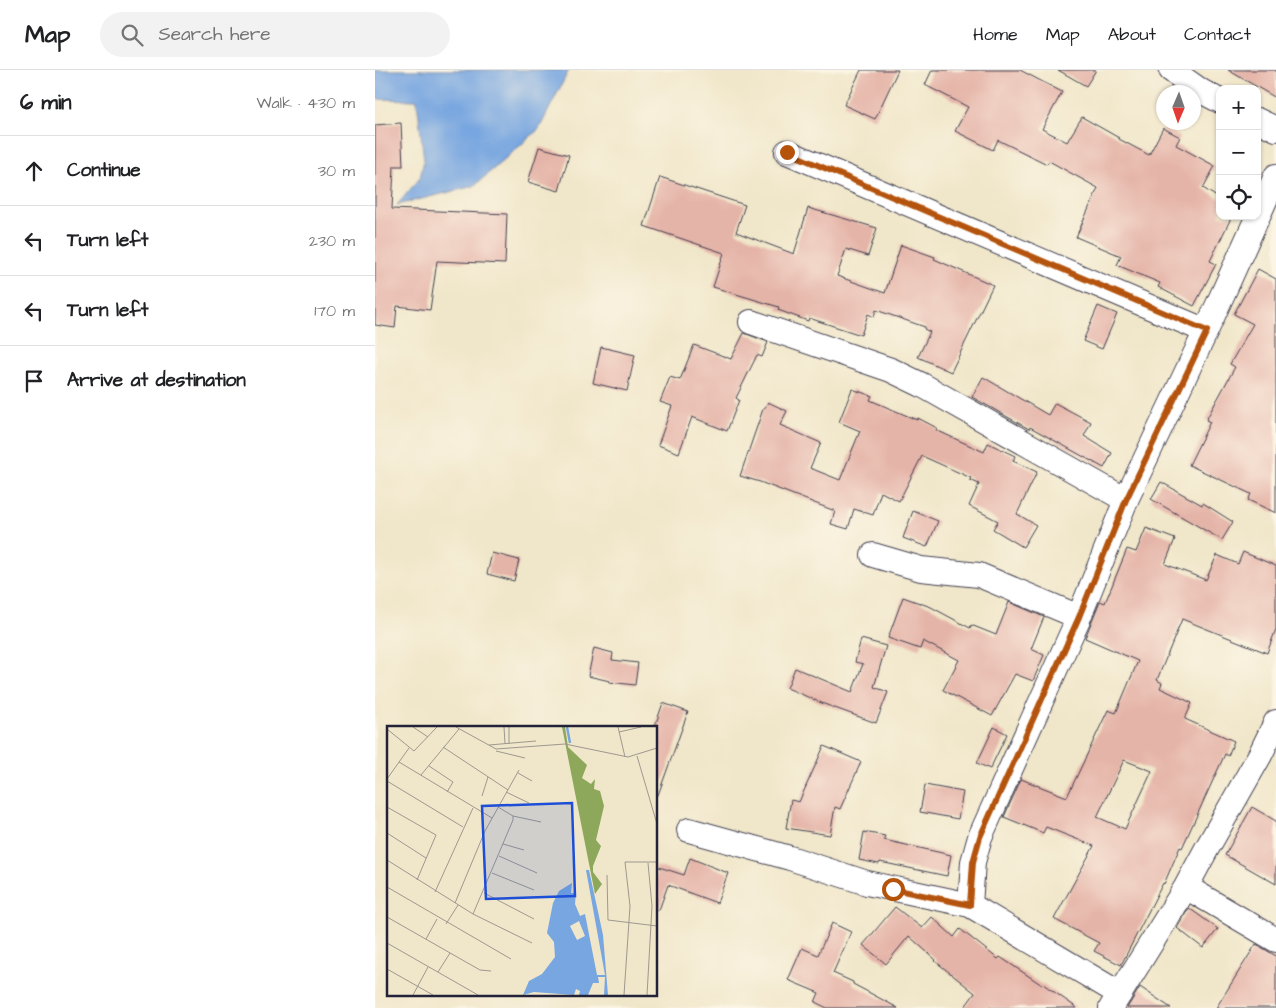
<!DOCTYPE html>
<meta charset="utf-8">
<style>
:root{--surface:#fff;--page:#f2f2f2;--text:#202124;--muted:#757577;--line:#e0e0e0}
body{margin:0;font-family:"Architects Daughter",sans-serif;background:var(--page);color:var(--text)}
.controls{position:absolute;right:15px;top:15px;display:grid;overflow:hidden;border-radius:10px;box-shadow:0 1px 4px #0004}
.controls button{width:45px;height:45px;display:grid;place-items:center;padding:0;border:0;border-bottom:1px solid var(--line);background:var(--surface);color:var(--text);font:25px sans-serif}
.compass{position:absolute;left:781px;top:15px;width:45px;height:45px;border-radius:50%;background:var(--surface);box-shadow:0 1px 4px #0004;rotate:182deg}
.stop{position:absolute;width:15px;height:15px;margin:-11px;border:4px solid #b45309;border-radius:50%;background:#fff}
.stop.end{background:#b45309;border-color:#fff;box-shadow:0 1px 5px #0008}
.list{margin:0;padding:0;list-style:none}
h2{display:flex;justify-content:space-between;align-items:center;height:65px;margin:0;padding:0 20px;font-size:21px}
h2 small{font-size:16px;font-weight:400;color:var(--muted)}
.list li{display:grid;grid-template-columns:32px 1fr auto;gap:15px;align-items:center;box-sizing:border-box;height:70px;padding:0 20px;border-top:1px solid var(--line)}
.list b{display:block;font-size:19px;white-space:nowrap}
.list em{font-size:16px;font-style:normal;color:var(--muted)}
.icon{flex:none;width:28px;height:28px;fill:none;stroke:currentColor;stroke-width:2;stroke-linecap:round;stroke-linejoin:round}
.map{position:relative;flex:none;width:901px;height:938px;overflow:hidden}
header{display:flex;align-items:center;gap:30px;box-sizing:border-box;height:70px;padding:0 25px;background:var(--surface);border-bottom:1px solid var(--line)}
header strong{font-size:24px}
nav{display:flex;gap:28px;margin-inline-start:auto;font-size:18px}
.search{width:350px;height:45px;background:var(--page);display:flex;align-items:center;gap:12px;box-sizing:border-box;padding:0 18px;border-radius:28px;color:var(--muted);font-size:19px}
main{display:flex}
aside{flex:1;background:var(--surface)}
.map>svg:first-child{display:block}
.water{fill:#77a6e0;stroke:#4c648e}
.building{fill:#e5b4a8;fill-rule:evenodd}
.lines{fill:none;stroke-linecap:round;stroke-linejoin:round}
.minor-casing{stroke:#413f50;stroke-width:26}
.minor{stroke:#fff;stroke-width:24}
.route{stroke:#b45309;stroke-width:6}
.inset-river{fill:none;stroke:#77a6e0;stroke-width:2.5}
.inset-road{fill:none;stroke:#9e9890;stroke-width:1}
.view{fill:#1d4ed8;fill-opacity:0.15;stroke:#1d4ed8;stroke-width:2.5}
.inset-edge{fill:none;stroke:#22223b;stroke-width:2.5}
</style>
<header>
<strong>Map</strong>
<div class="search"><svg class="icon" aria-label="search" viewBox="0 0 24 24"><circle cx="10" cy="10" r="6"/><path d="M15 15l6 6"/></svg>Search here</div>
<nav><a>Home</a><a>Map</a><a>About</a><a>Contact</a></nav>
</header>
<main>
<aside>
<h2>6 min<small>Walk · 430 m</small></h2>
<ul class="list">
<li><svg class="icon" aria-label="ahead" viewBox="0 0 24 24"><path d="M12 20V5M6 11l6-6 6 6"/></svg><div><b>Continue</b></div><em>30 m</em></li>
<li><svg class="icon" aria-label="left" viewBox="0 0 24 24"><path d="M17 20v-9H6M10 6l-5 5 5 5"/></svg><div><b>Turn left</b></div><em>230 m</em></li>
<li><svg class="icon" aria-label="left" viewBox="0 0 24 24"><path d="M17 20v-9H6M10 6l-5 5 5 5"/></svg><div><b>Turn left</b></div><em>170 m</em></li>
<li><svg class="icon" aria-label="arrive" viewBox="0 0 24 24"><path d="M6 21V4h12l-3 4 3 4H6"/></svg><div><b>Arrive at destination</b></div></li>
</ul>
</aside>
<div class="map">
<svg width="901" height="938" viewBox="0 0 901 938">
<rect width="100%" height="100%" fill="#fcf5e5"/>
<filter id="ink" filterUnits="userSpaceOnUse"><feTurbulence type="fractalNoise" baseFrequency=".02" numOctaves="2"/><feDisplacementMap in="SourceGraphic" scale="10" xChannelSelector="R" yChannelSelector="G"/><feConvolveMatrix kernelMatrix="1 2 1 2 8 2 1 2 1" color-interpolation-filters="sRGB"/></filter>
<filter id="wash" filterUnits="userSpaceOnUse"><feTurbulence type="fractalNoise" baseFrequency=".0096" numOctaves="4" result="noise"/><feDisplacementMap in="SourceGraphic" scale="20" xChannelSelector="R" yChannelSelector="G"/><feGaussianBlur stdDeviation="1.12" result="paint"/><feColorMatrix in="noise" values="0 0 0 0 0 0 0 0 0 0 0 0 0 0 0 0 0 1.4 0 .05"/><feComposite in="paint" operator="in"/></filter>
<g filter="url(#wash)">
<rect width="100%" height="100%" fill="#f0e6c9"/>
<!-- water -->
<path class="water" d="M 0,0 L 194,0 L 164,59 L 99,116 L 22,135 L 45,108 L 49,90 L 42,30 L 0,29 Z"/>
<g id="blocks">
<!-- building -->
<path class="building" d="M 486,0 L 523,0 L 500,49 L 469,35 Z
M 557,0 L 645,0 L 687,22 L 667,59 L 692,72 L 707,47 L 744,68 L 744,69 L 774,85 L 788,58 L 805,67 L 801,75 L 840,96 L 828,118 L 845,129 L 845,146 L 857,146 L 835,191 L 841,194 L 819,236 L 783,217 L 785,213 L 742,195 L 746,186 L 701,167 L 723,118 L 674,91 L 672,94 L 623,70 L 618,80 L 580,61 L 593,37 L 550,15 Z
M 683,0 L 721,0 L 711,16 Z
M 853,0 L 901,0 L 901,28 Z
M 26,53 L 28,96 L 19,96 L 17,139 L 132,144 L 130,194 L 62,191 L 55,240 L 22,236 L 20,258 L 0,255 L 0,55 Z
M 164,77 L 194,85 L 184,121 L 153,112 Z
M 285,107 L 370,135 L 361,162 L 419,184 L 433,138 L 502,158 L 493,186 L 471,179 L 462,206 L 510,223 L 526,175 L 560,187 L 559,189 L 618,215 L 576,302 L 543,287 L 555,262 L 549,259 L 550,257 L 501,240 L 499,247 L 493,244 L 486,265 L 434,248 L 433,251 L 403,240 L 404,237 L 338,217 L 349,183 L 269,156 Z
M 883,199 L 901,209 L 901,443 L 873,430 L 876,424 L 814,395 L 835,352 L 831,350 L 860,297 L 855,294 L 878,254 L 859,244 Z
M 723,236 L 742,244 L 727,279 L 708,271 Z
M 369,263 L 393,272 L 387,287 L 382,285 L 361,328 L 364,330 L 352,361 L 317,347 L 304,383 L 283,375 L 297,336 L 285,332 L 295,307 L 305,310 L 319,275 L 356,289 Z
M 226,277 L 260,285 L 252,321 L 218,313 Z
M 608,307 L 673,345 L 680,333 L 716,352 L 709,366 L 737,383 L 729,398 L 655,357 L 654,359 L 597,327 Z
M 477,319 L 497,326 L 495,330 L 542,350 L 543,348 L 562,358 L 561,360 L 609,382 L 613,373 L 640,386 L 638,391 L 662,402 L 642,444 L 661,455 L 648,477 L 618,459 L 623,451 L 594,436 L 604,414 L 595,410 L 596,408 L 547,386 L 524,431 L 506,422 L 498,445 L 479,439 L 473,459 L 456,454 L 460,441 L 385,412 L 365,406 L 388,339 L 389,339 L 393,332 L 412,341 L 405,355 L 446,373 L 435,398 L 465,410 L 485,361 L 464,352 Z
M 786,412 L 827,435 L 828,433 L 858,452 L 847,470 L 776,429 Z
M 538,441 L 563,451 L 552,477 L 528,468 Z
M 771,458 L 800,469 L 790,494 L 831,510 L 842,485 L 863,494 L 868,482 L 901,496 L 901,559 L 892,583 L 807,549 L 782,610 L 787,613 L 785,618 L 817,633 L 810,649 L 859,671 L 853,686 L 850,684 L 807,778 L 805,777 L 789,814 L 788,813 L 746,895 L 719,881 L 724,873 L 679,849 L 719,776 L 671,757 L 668,763 L 629,747 L 646,709 L 692,727 L 733,640 L 741,643 L 763,591 L 710,568 L 725,531 L 730,533 L 752,479 L 761,482 ZM 749,690 L 777,701 L 750,759 L 722,747 Z
M 117,483 L 144,490 L 139,511 L 112,504 Z
M 528,527 L 556,537 L 595,558 L 596,555 L 621,565 L 634,532 L 669,547 L 656,579 L 669,585 L 658,611 L 640,604 L 617,646 L 568,620 L 584,590 L 548,571 L 545,579 L 513,568 Z
M 486,569 L 511,576 L 499,617 L 513,622 L 501,653 L 449,634 L 412,618 L 420,598 L 477,622 L 488,594 L 480,592 Z
M 219,578 L 238,583 L 237,590 L 263,593 L 260,615 L 234,612 L 235,611 L 213,606 Z
M 288,633 L 313,642 L 283,725 L 281,724 L 281,653 Z
M 619,657 L 632,664 L 615,699 L 602,693 Z
M 449,676 L 486,692 L 465,739 L 460,737 L 455,765 L 411,758 L 416,730 L 424,732 Z
M 550,715 L 588,722 L 583,749 L 545,742 Z
M 877,737 L 901,751 L 901,814 L 850,785 Z
M 489,762 L 510,766 L 509,770 L 576,785 L 572,806 L 505,792 L 504,794 L 484,790 Z
M 315,788 L 353,803 L 342,833 L 293,815 L 284,840 L 281,840 L 281,796 L 309,805 Z
M 520,837 L 547,858 L 557,847 L 579,867 L 585,859 L 623,889 L 625,887 L 667,915 L 668,914 L 702,938 L 589,938 L 600,923 L 560,891 L 561,890 L 534,866 L 511,894 L 488,875 Z
M 814,838 L 843,859 L 828,878 L 802,858 Z
M 457,853 L 476,862 L 458,903 L 478,912 L 478,914 L 523,938 L 452,938 L 440,932 L 444,923 L 413,910 L 427,878 L 443,885 Z
M 881,874 L 901,886 L 901,938 L 841,938 Z
M 765,917 L 796,938 L 752,938 Z"/>
</g>
</g>
<g filter="url(#ink)">
<use href="#blocks" fill-opacity="0" stroke="#413f50" stroke-width="1"/>
<g class="lines">
<defs>
<path id="minor" d="M 796,0 L 826,21 L 845,31
M 882,50 L 901,59
M 412,82 L 831,261
M 376,252 L 516,300 L 547,315 L 751,430
M 498,485 L 546,499 L 604,505 L 704,547
M 314,760 L 415,788 L 492,813 L 595,835
M 811,817 L 901,870
M 745,924 L 595,835 L 598,792 L 605,767 L 704,547 L 751,430 L 831,261 L 901,106
M 736,938 L 811,817 L 831,780 L 885,685 L 901,652"/>
</defs>
<!-- minor casing -->
<use href="#minor" class="minor-casing"/>
<!-- minor -->
<use href="#minor" class="minor"/>
</g>
</g>
<g class="lines" filter="url(#ink)">
<!-- route -->
<path class="route" d="M 412,82 L 832,261 L 751,430 L 704,547 L 605,767 L 598,792 L 595,835 L 518,819"/>
</g>
<!-- overview -->
<g transform="translate(12 656)">
<rect width="270" height="270" fill="#f0e6c9"/>
<path d="M 175,1 L 178,1 L 181,21 L 200,39 L 195,52 L 204,58 L 208,53 L 207,63 L 213,65 L 217,80 L 209,114 L 214,120 L 206,140 L 206,146 L 215,158 L 208,168 Z" fill="#8da85a"/>
<path d="M 199,144 L 202,144 L 216,209 L 221,269 L 217,269 L 218,251 L 211,251 L 212,257 L 206,257 L 201,269 L 192,269 L 193,265 L 189,263 L 187,269 L 147,266 L 136,269 L 142,255 L 155,248 L 168,231 L 167,216 L 160,207 L 166,177 L 172,165 L 185,157 L 184,167 L 189,167 L 188,178 L 193,190 L 198,188 L 210,249 L 218,249 ZM 192,195 L 198,210 L 190,214 L 183,200 Z" fill="#77a6e0" fill-rule="evenodd"/>
<path class="inset-river" d="M 180,1 L 183,17"/>
<path class="inset-road" d="M 26,1 L 41,11M 69,1 L 109,23 L 178,18 L 241,31 L 270,22M 117,1 L 118,18M 231,1 L 238,31M 0,3 L 27,25 L 50,1M 232,6 L 254,1M 122,18 L 122,1M 102,19 L 149,15M 56,21 L 121,64M 109,25 L 138,32M 250,30 L 270,98M 12,36 L 105,92M 42,40 L 66,56 L 60,66M 131,47 L 145,55M 34,49 L 72,3M 0,53 L 22,22M 0,55 L 76,101M 119,66 L 142,77M 95,70 L 101,51M 0,81 L 49,109 L 30,154M 126,90 L 154,96M 0,107 L 39,132M 116,118 L 137,124M 112,130 L 150,147M 0,134 L 86,188 L 145,217M 105,147 L 147,164M 220,149 L 221,194 L 270,200M 0,161 L 124,233M 48,166 L 86,82M 97,167 L 147,193M 68,177 L 98,105 L 132,44M 86,188 L 126,94 L 126,90 L 111,81M 0,191 L 93,244 L 104,245M 59,198 L 71,179M 39,213 L 50,193M 0,217 L 91,269M 0,243 L 46,269M 51,246 L 63,227M 26,269 L 41,241M 237,269 L 243,180 L 238,136 L 270,136M 260,269 L 265,180 L 261,137"/>
<path class="view" d="M 185,77 L 188,170 L 99,173 L 95,80 Z"/>
<rect width="270" height="270" class="inset-edge"/>
</g>
</svg>
<div class="controls">
<button>+</button>
<button>−</button>
<button><svg class="icon" aria-label="locate" viewBox="0 0 24 24"><circle cx="12" cy="12" r="6"/><path d="M12 2v4M12 18v4M2 12h4M18 12h4"/></svg></button>
</div>
<svg class="compass" viewBox="-18 -18 36 36"><path d="M0-13l5 13h-10z" fill="#e53935"/><path d="M0 13l5-13h-10z" fill="#757577"/></svg>
<div class="stop" style="left:518px;top:819px"></div>
<div class="stop end" style="left:412px;top:82px"></div>
</div>
</main>
